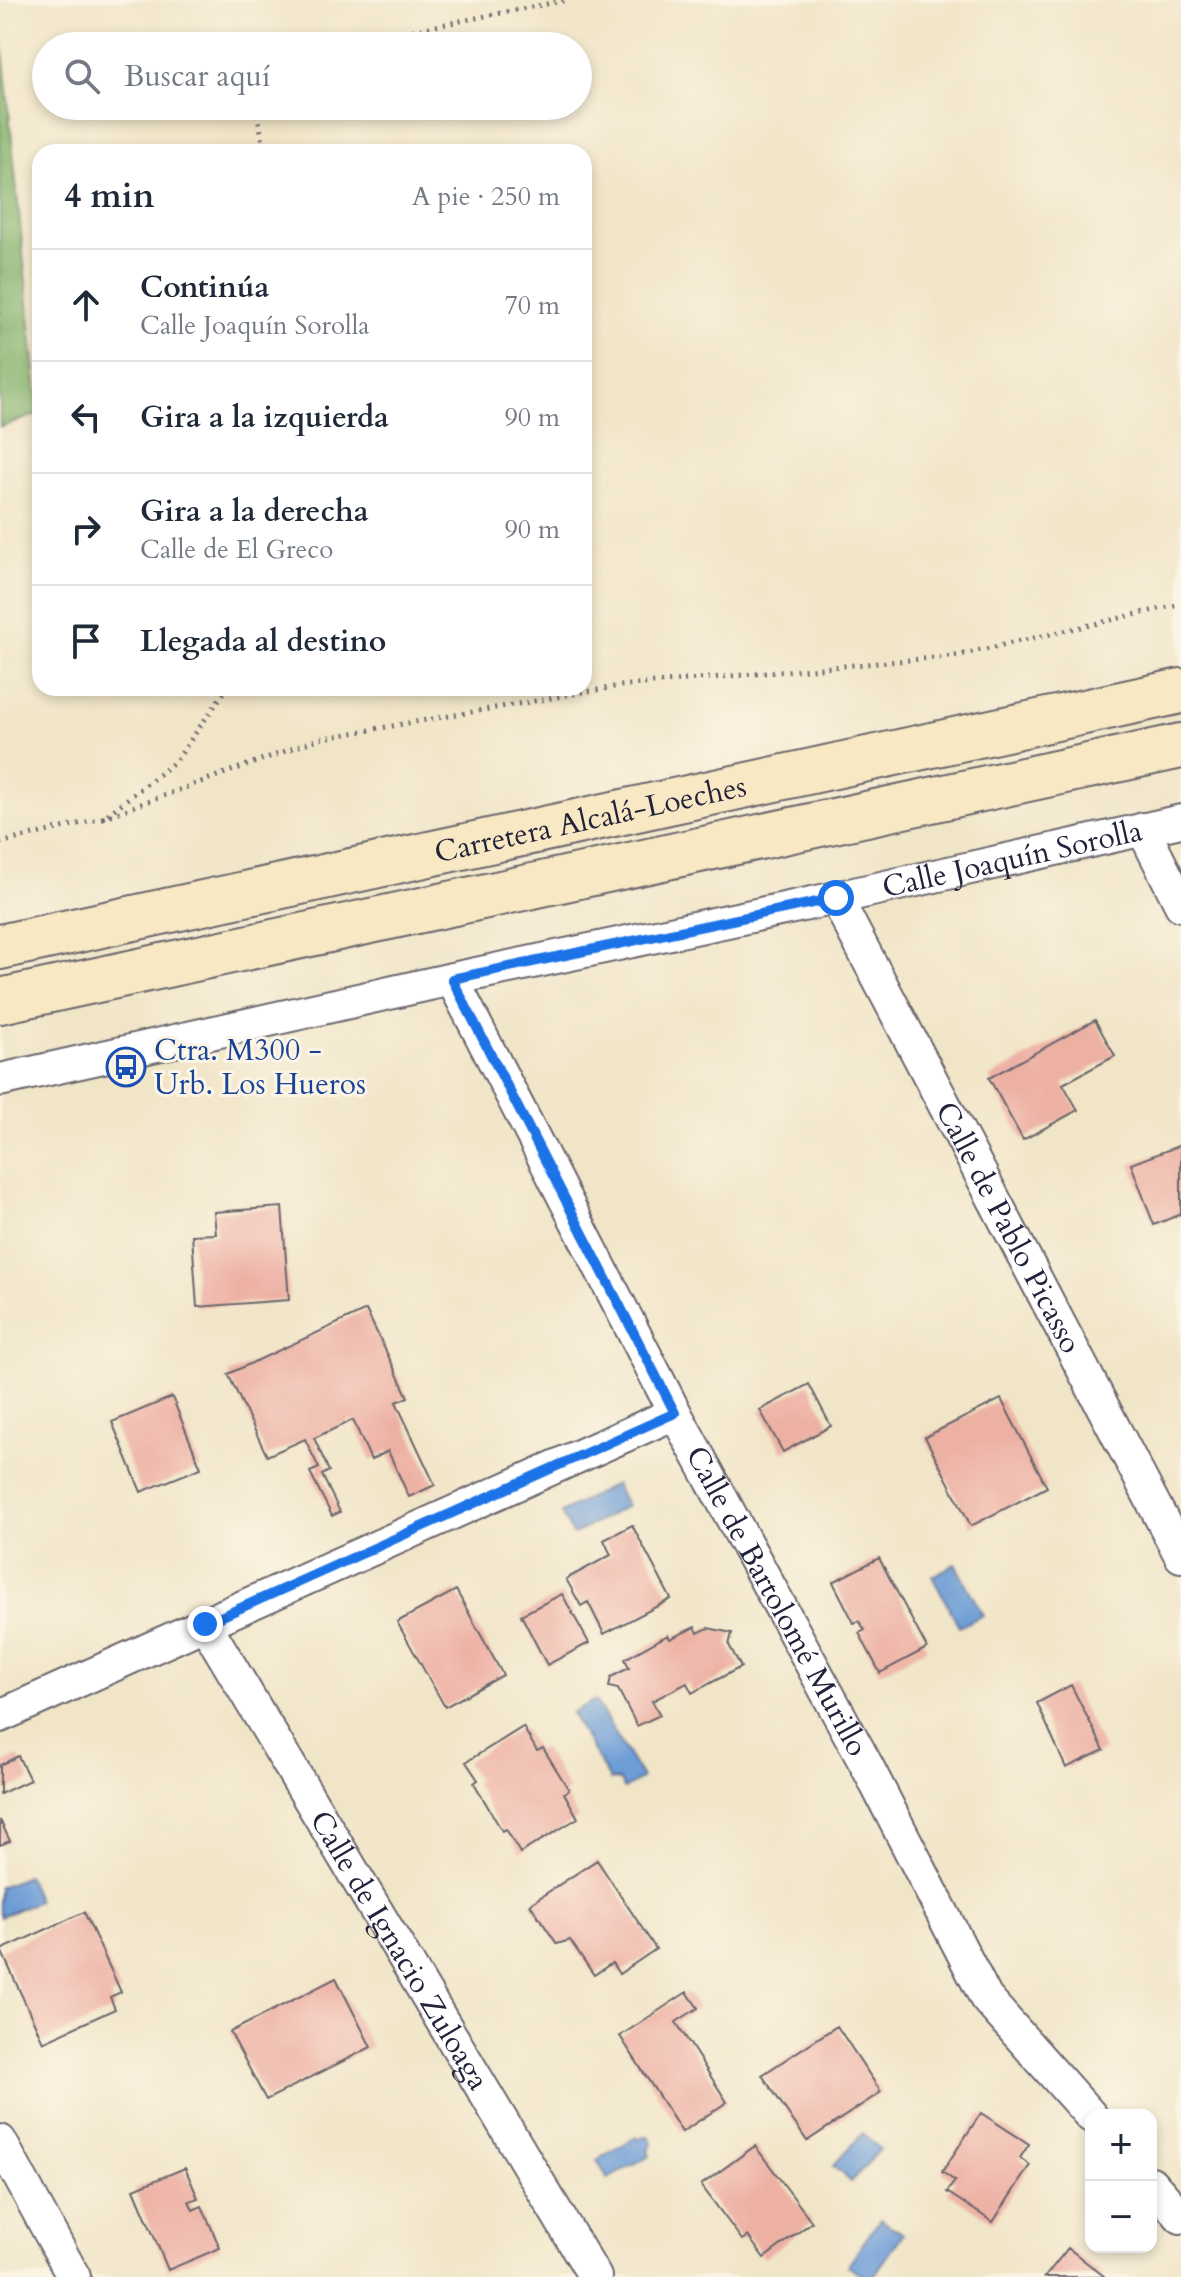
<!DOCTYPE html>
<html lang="es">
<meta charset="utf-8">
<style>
:root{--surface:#fff;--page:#f2f2f3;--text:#1f2937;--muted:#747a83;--line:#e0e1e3}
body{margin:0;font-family:Cardo,serif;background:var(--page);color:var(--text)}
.controls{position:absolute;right:24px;bottom:24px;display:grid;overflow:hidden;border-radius:16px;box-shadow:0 4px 12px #0003}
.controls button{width:72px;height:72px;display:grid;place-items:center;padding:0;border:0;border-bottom:2px solid var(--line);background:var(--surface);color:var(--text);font:40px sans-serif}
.stop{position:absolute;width:24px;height:24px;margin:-18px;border:6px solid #1a73e8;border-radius:50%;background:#fff}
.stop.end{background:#1a73e8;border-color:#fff;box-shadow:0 2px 8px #0008}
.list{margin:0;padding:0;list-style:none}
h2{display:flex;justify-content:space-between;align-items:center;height:104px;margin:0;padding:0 32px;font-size:34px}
h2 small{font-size:26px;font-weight:400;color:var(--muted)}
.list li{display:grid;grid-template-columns:52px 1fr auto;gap:24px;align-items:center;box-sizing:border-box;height:112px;padding:0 32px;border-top:2px solid var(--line)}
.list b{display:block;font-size:30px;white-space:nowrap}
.list p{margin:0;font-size:26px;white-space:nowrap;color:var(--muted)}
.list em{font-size:26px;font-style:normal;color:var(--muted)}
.icon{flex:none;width:44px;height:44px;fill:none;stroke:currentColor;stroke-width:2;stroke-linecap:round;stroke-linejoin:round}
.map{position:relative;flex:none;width:1181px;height:2277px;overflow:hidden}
.search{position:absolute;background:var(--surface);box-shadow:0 4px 12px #0003;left:32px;top:32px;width:560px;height:88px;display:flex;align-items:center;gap:20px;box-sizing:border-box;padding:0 28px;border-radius:44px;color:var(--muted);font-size:30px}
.panel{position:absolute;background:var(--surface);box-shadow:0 4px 12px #0003;left:32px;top:144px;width:560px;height:552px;border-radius:24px}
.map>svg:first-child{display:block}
.forest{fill:#84b26c;stroke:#536a54;stroke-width:2}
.water{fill:#6d9dd6;stroke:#486088;stroke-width:2}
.building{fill:#edb1a4}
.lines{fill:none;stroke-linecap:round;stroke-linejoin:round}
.minor-casing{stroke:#6a666c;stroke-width:36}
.secondary-casing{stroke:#6a666c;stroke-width:48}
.path{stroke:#6a666c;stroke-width:5;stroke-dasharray:2 6;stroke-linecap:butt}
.minor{stroke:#fff;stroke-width:32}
.secondary{stroke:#f8e8c3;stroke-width:44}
.route{stroke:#1a73e8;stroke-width:10}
.labels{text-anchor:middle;stroke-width:6;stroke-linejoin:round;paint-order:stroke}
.street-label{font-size:30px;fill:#22223b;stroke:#fcf5e5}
.transit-label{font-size:30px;fill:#164399;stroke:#fcf5e5;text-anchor:start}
</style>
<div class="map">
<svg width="1181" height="2277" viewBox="0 0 1181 2277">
<rect width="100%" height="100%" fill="#fcf5e5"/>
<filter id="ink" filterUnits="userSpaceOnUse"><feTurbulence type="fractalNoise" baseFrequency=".0125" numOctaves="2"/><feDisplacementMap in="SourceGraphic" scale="16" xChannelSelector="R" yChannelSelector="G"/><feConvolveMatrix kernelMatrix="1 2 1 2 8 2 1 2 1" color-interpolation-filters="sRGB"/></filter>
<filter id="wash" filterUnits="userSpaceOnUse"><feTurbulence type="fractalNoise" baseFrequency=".006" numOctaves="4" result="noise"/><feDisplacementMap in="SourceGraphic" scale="32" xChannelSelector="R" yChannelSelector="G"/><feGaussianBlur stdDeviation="1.8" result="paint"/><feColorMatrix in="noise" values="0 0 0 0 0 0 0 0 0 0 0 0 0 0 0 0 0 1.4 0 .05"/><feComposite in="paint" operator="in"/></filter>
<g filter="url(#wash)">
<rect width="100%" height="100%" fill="#f1e5c8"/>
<!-- forest -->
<path class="forest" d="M 0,20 L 39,414 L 0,427 Z"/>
<!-- water -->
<path class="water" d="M 615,1484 L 627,1506 L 573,1535 L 561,1513 Z
M 955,1564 L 983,1615 L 959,1627 L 932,1576 Z
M 595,1700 L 642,1778 L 624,1789 L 620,1781 L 610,1780 L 571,1713 Z
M 27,1876 L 38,1901 L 0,1917 L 0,1887 Z
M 863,2133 L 880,2149 L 851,2182 L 833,2166 Z
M 645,2136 L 648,2136 L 652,2142 L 648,2150 L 650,2155 L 608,2179 L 597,2160 L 636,2137 L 638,2140 Z
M 880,2219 L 903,2234 L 873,2277 L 864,2277 L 847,2266 Z"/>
<g id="blocks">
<!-- building -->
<path class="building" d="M 1095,1020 L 1115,1056 L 1063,1084 L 1078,1110 L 1023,1140 L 989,1078 Z
M 1181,1145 L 1181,1214 L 1154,1225 L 1131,1164 Z
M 282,1207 L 289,1300 L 197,1307 L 192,1235 L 216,1234 L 214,1212 Z
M 366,1310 L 408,1397 L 396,1402 L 435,1485 L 409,1497 L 388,1451 L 371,1460 L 353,1420 L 314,1438 L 329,1471 L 322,1475 L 340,1512 L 332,1516 L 310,1472 L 319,1468 L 305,1439 L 267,1456 L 228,1374 Z
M 809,1384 L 831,1426 L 783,1452 L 760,1410 Z
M 172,1397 L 201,1468 L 141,1492 L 112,1422 Z
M 1001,1399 L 1047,1487 L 971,1526 L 925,1437 Z
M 632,1525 L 671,1599 L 604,1634 L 588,1602 L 581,1606 L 566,1579 L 611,1555 L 604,1540 Z
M 879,1558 L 927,1648 L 880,1673 L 859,1633 L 865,1630 L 859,1621 L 854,1623 L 833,1582 Z
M 456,1590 L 503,1675 L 445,1707 L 397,1622 Z
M 562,1594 L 589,1643 L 547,1665 L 521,1615 Z
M 695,1627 L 698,1633 L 708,1628 L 732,1633 L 729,1645 L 741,1667 L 692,1693 L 687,1683 L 652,1701 L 660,1715 L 637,1726 L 618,1689 L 609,1687 L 611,1677 L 629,1668 L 625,1659 L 668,1635 L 670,1639 Z
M 1071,1685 L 1104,1750 L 1066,1768 L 1037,1703 Z
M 523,1727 L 537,1751 L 543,1748 L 569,1790 L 564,1793 L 578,1818 L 520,1853 L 506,1829 L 502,1831 L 474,1783 L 478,1780 L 466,1762 Z
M 18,1756 L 30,1780 L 0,1794 L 0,1765 Z
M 0,1820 L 10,1841 L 0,1845 Z
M 597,1860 L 656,1949 L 619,1974 L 612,1963 L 594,1975 L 570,1940 L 557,1944 L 530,1904 Z
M 84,1912 L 121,1992 L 110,1997 L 115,2009 L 43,2042 L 1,1950 Z
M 336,1978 L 371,2047 L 266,2100 L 230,2032 Z
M 687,1992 L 698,2008 L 676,2022 L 727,2102 L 682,2132 L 620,2036 Z
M 837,2026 L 881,2092 L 807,2141 L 762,2075 Z
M 981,2113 L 1029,2144 L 1020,2158 L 1030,2165 L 993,2222 L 947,2192 L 955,2181 L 942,2172 Z
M 755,2146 L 812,2222 L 764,2258 L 748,2236 L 742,2240 L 701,2185 Z
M 185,2168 L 198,2198 L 189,2201 L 193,2210 L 202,2206 L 220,2248 L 168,2270 L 134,2189 Z
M 1068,2248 L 1105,2277 L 1045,2277 Z"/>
</g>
</g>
<g filter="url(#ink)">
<use href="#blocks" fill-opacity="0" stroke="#6a666c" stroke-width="2"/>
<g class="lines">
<defs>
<g id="minor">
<path d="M 1143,829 L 1181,905"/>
<path id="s1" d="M 836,898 L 1181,1556"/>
<path id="s2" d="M 452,979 L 675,1413 L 868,1768 L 986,1998 L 1091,2116"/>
<path id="s3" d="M 0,1080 L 452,979 L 836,898 L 1181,821"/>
<path id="s4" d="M 205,1624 L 595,2277"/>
<path d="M 0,1716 L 675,1413"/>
<path d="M 0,2141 L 74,2277"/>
<path d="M 1151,2183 L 1181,2217"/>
</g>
<g id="secondary">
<path id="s5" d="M 0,947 L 1181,691"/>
<path d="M 0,1001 L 1181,746"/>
</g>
</defs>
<!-- minor casing -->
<use href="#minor" class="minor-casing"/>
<!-- secondary casing -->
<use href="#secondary" class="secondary-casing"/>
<!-- path -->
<path class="path" d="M 334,46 L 567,0
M 259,106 L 257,112 L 265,152
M 103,818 L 318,739 L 620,686 L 955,656 L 1181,604
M 0,843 L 103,818 L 176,761 L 227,688"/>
<!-- minor -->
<use href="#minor" class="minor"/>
<!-- secondary -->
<use href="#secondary" class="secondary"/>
</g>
</g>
<g class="lines" filter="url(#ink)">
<!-- route -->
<path class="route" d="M 205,1624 L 675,1413 L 452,979 L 836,898"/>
</g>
<!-- icons -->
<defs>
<symbol id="bus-ring" viewBox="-11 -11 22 22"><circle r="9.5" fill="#fcf5e5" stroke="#1a4fb4" stroke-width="1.5"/><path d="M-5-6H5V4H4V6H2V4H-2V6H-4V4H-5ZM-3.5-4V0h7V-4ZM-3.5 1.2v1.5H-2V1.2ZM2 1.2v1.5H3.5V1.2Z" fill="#1a4fb4"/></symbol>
</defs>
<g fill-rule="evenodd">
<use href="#bus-ring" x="104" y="1045" width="44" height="44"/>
</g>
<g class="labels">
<!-- street labels -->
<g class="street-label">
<text dy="10" stroke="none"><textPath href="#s5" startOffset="604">Carretera Alcalá-Loeches</textPath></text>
<text dy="10" stroke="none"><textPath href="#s3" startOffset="1036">Calle Joaquín Sorolla</textPath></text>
<text dy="10" stroke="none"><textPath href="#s1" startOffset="372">Calle de Pablo Picasso</textPath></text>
<text dy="10" stroke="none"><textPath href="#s2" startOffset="702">Calle de Bartolomé Murillo</textPath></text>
<text dy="10" stroke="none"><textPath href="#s4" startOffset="380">Calle de Ignacio Zuloaga</textPath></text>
</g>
<!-- transit labels -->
<g class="transit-label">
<text x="154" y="1060">Ctra. M300 -<tspan x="154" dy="34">Urb. Los Hueros</tspan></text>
</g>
</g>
</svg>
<div class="controls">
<button>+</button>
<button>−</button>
</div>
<div class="stop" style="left:836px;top:898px"></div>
<div class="stop end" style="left:205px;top:1624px"></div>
<div class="search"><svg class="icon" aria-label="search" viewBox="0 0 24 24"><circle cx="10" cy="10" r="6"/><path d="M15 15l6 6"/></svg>Buscar aquí</div>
<section class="panel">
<h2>4 min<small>A pie · 250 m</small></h2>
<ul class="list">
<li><svg class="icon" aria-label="ahead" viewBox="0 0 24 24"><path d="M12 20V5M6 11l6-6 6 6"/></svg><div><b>Continúa</b><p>Calle Joaquín Sorolla</p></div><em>70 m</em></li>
<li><svg class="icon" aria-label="left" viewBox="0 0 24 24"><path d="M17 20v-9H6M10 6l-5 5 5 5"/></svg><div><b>Gira a la izquierda</b></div><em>90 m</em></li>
<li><svg class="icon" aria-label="right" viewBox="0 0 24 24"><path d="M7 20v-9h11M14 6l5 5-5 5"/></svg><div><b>Gira a la derecha</b><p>Calle de El Greco</p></div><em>90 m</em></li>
<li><svg class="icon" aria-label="arrive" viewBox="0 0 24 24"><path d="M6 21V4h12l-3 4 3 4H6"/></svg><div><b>Llegada al destino</b></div></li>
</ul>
</section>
</div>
